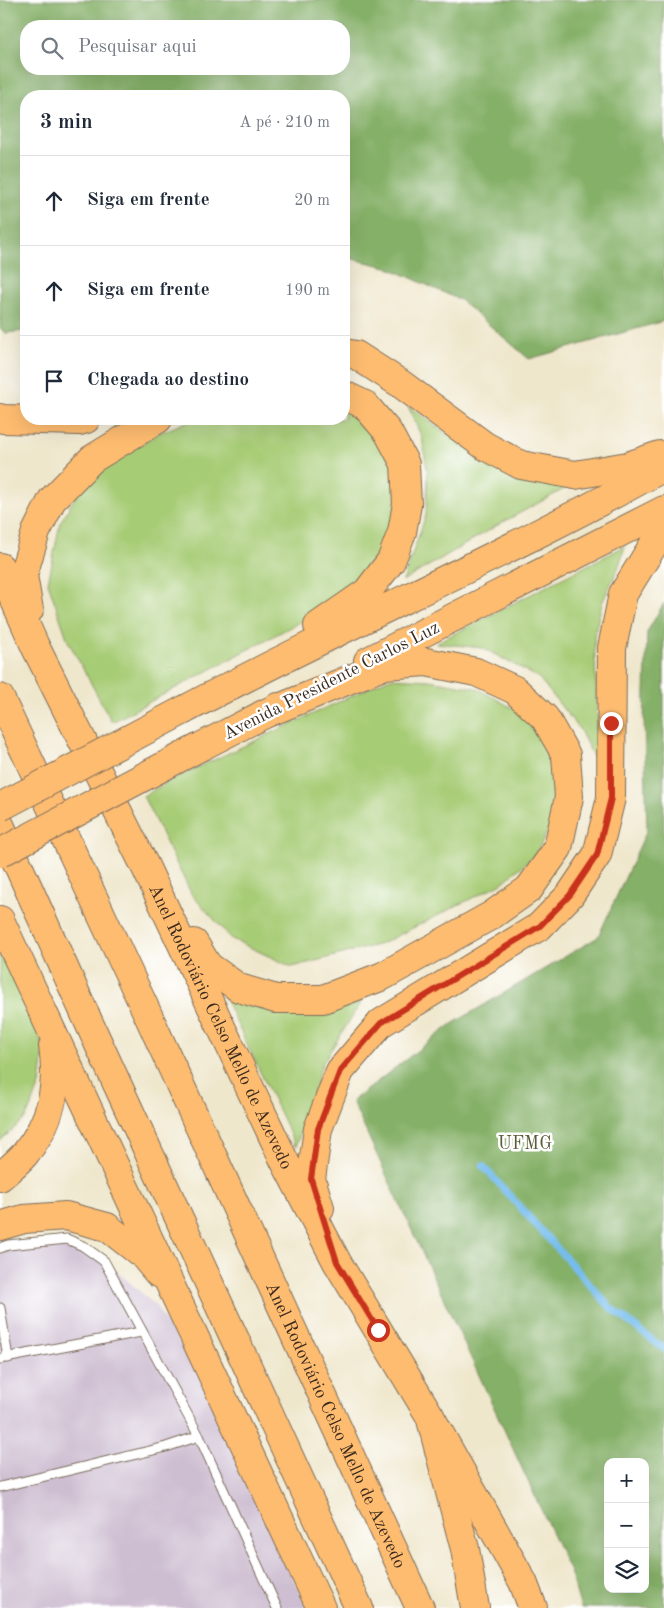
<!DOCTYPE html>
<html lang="pt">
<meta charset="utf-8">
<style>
:root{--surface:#fff;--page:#f2f2f3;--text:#1f2937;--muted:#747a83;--line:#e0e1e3}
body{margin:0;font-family:"Old Standard TT",serif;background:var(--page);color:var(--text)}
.controls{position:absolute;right:15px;bottom:15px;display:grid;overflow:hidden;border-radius:10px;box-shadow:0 5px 20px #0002}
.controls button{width:45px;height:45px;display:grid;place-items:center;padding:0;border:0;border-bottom:1px solid var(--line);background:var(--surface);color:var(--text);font:25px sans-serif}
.stop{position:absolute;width:15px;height:15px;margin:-11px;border:4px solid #c8321e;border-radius:50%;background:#fff}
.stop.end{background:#c8321e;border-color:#fff;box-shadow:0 1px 5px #0008}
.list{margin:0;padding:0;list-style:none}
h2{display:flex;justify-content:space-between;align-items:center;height:65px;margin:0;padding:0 20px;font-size:21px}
h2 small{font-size:16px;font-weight:400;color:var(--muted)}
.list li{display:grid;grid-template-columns:32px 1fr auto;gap:15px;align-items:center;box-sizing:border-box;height:90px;padding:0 20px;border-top:1px solid var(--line)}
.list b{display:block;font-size:19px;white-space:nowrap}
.list em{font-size:16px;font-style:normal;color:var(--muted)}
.icon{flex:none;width:28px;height:28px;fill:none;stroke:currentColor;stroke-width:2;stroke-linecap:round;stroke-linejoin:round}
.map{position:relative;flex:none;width:664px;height:1608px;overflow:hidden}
.search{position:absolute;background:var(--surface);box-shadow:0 5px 20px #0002;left:20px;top:20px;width:330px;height:55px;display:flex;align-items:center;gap:12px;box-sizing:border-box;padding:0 18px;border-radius:20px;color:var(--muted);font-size:19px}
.panel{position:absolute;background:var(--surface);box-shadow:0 5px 20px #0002;left:20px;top:90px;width:330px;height:335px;border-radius:20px}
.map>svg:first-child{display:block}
.industrial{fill:#cebed1}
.green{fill:#a7cc76;stroke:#717b4a}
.forest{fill:#85b067;stroke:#606d42;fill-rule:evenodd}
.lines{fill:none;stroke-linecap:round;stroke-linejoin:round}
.stream{stroke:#76bded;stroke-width:7}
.service-casing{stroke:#7a6c5b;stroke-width:11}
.primary-casing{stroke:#7a6c5b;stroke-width:30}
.motorway-casing{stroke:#7a6c5b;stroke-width:30}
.service{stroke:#fff;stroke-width:9}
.primary{stroke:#febc70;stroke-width:28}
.motorway{stroke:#febc70;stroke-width:28}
.primary-bridge-casing{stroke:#7a6c5b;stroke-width:30;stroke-linecap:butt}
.primary-bridge{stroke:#febc70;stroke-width:28}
.route{stroke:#c8321e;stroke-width:6}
.labels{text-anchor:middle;stroke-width:5;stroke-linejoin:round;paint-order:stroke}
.street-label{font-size:18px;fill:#3b2a1e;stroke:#fff}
.park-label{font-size:18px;fill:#5b5b38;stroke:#fff}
</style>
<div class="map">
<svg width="664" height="1608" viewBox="0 0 664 1608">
<rect width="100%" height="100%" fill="#fff"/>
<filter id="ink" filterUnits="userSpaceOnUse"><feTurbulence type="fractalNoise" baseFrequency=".02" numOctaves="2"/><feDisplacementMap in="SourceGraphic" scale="10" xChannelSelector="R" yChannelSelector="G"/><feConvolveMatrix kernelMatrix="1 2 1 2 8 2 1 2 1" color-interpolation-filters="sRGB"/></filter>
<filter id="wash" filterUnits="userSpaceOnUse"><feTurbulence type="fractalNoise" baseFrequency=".0096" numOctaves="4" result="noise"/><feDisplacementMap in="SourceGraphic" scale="20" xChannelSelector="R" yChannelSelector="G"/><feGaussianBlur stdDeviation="1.12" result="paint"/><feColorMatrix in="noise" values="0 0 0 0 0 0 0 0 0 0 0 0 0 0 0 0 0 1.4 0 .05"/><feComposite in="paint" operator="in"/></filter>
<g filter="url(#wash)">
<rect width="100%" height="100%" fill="#efe7cc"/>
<!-- industrial -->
<path class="industrial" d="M 42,1242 L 82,1250 L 119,1273 L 155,1305 L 192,1362 L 307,1608 L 0,1608 L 0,1253 Z"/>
<!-- green -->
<path class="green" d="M 408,406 L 464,446 L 508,476 L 568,487 L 496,526 L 403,581 L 426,515 L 428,475 L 422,438 Z
M 344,408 L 374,432 L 395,467 L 397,511 L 386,548 L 356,583 L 311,616 L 112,722 L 68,641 L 48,583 L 60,523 L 81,487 L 113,463 L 157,434 L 194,419 L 344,419 Z
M 625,546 L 619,566 L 602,603 L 594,637 L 600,771 L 580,730 L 539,678 L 483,648 L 436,643 Z
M 390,678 L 429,680 L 476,688 L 520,712 L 547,748 L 559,783 L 554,820 L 535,855 L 502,883 L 381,944 L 292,967 L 232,939 L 192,895 L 143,796 L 175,778 Z
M 0,953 L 30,1009 L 44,1051 L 40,1085 L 26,1118 L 0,1141 Z
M 220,988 L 259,1008 L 295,1013 L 332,1012 L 362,1001 L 322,1064 L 296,1147 Z"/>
<!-- forest -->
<path class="forest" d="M 0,0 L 664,0 L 664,321 L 529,359 L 460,300 L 387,267 L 344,257 L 344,96 L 26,96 L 26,331 L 5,333 L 0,328 ZM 26,26 L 344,26 L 344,69 L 26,69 Z
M 664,603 L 664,1608 L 581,1608 L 570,1572 L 352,1101 L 452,1024 L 598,937 L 647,830 L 644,720 L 647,632 ZM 608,1462 L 645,1462 L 645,1589 L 608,1589 Z"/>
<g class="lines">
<!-- stream -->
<path class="stream" d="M 483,1166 L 610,1307 L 664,1349"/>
</g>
</g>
<g filter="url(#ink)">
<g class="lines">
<defs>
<path id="service" d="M 0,1248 L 8,1245 L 67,1239 L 83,1246 L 104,1261 L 199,1436
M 0,1308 L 8,1358
M 0,1359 L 141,1332
M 0,1487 L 166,1447 L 199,1436 L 277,1608"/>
<g id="primary">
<path d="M 344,353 L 356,355 L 401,384 L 485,446 L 521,465 L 575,475 L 628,466 L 660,455"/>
<path d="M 0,418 L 3,419 L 79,421 L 86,419"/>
<path id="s1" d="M 0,567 L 35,646 L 145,866 L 284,1160 L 337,1262 L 430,1416 L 523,1582 L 533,1608"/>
<path d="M 29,610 L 23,575 L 36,532 L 52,500 L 92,459 L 158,419"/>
<path d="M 318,626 L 367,592 L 391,561 L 402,532 L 407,504 L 405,464 L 388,432 L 365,405 L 344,395"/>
<path d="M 368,661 L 664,510"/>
<path d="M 184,710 C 343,625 508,554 664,467"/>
<path d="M 202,746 L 278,707"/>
<path d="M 0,920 L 321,1608"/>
<path d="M 194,943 L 208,966 L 239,988 L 276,999 L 323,999 L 383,976 L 492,915 L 529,889 L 558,848 L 569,797 L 566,755 L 545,718 L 515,690 L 476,672 L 426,662 L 385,665 L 262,715"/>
<path d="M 0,1177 C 8,1170 18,1162 25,1154 C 52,1121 59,1086 53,1046"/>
<path d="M 320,1208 L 311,1179 L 318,1129 L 340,1071 L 381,1023 L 540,926 L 570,895 L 597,855 L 611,798 L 612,648 L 623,594 L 654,544 L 664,535"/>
<path d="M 0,1226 L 24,1219 L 66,1216 L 107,1227 L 143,1255 L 158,1273"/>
</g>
<g id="motorway">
<path id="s2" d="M 0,698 L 143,1004 L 420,1608"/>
<path d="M 0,825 L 89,1023 L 359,1608"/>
<path d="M 430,1416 L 465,1549 L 475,1608"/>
</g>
</defs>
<!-- service casing -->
<use href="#service" class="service-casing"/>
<!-- primary casing -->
<use href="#primary" class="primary-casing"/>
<!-- motorway casing -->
<use href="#motorway" class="motorway-casing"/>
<!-- service -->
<use href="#service" class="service"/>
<!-- primary -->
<use href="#primary" class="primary"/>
<!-- motorway -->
<use href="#motorway" class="motorway"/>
<defs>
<path id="primary-bridge" d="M 0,807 L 184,710
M 0,853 L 202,746"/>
</defs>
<!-- primary-bridge casing -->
<use href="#primary-bridge" class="primary-bridge-casing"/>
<!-- primary-bridge -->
<use href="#primary-bridge" class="primary-bridge"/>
</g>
</g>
<g class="lines" filter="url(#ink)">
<!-- route -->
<path class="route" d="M 378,1330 L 337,1262 L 311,1179 L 318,1129 L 340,1071 L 381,1023 L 540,926 L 570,895 L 597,855 L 611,798 L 611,723"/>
</g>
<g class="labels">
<!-- street labels -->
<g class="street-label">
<text transform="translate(331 680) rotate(-27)" y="6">Avenida Presidente Carlos Luz</text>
<text dy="6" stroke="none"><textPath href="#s1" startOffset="510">Anel Rodoviário Celso Mello de Azevedo</textPath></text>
<text dy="6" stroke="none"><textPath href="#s2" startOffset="801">Anel Rodoviário Celso Mello de Azevedo</textPath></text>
</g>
<!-- park labels -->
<g class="park-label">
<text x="525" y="1149">UFMG</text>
</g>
</g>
</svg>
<div class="controls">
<button>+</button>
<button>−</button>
<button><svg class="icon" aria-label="layers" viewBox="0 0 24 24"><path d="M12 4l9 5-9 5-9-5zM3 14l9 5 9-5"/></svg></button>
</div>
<div class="stop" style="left:378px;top:1330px"></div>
<div class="stop end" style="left:611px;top:723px"></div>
<div class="search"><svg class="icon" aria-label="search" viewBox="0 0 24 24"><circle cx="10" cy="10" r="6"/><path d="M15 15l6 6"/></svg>Pesquisar aqui</div>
<section class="panel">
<h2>3 min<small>A pé · 210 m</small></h2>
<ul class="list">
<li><svg class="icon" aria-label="ahead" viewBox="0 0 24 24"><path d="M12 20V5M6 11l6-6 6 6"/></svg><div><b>Siga em frente</b></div><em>20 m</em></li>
<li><svg class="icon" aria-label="ahead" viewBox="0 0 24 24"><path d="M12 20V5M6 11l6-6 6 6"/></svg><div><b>Siga em frente</b></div><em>190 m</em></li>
<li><svg class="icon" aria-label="arrive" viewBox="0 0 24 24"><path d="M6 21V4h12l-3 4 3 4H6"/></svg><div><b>Chegada ao destino</b></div></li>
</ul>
</section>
</div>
